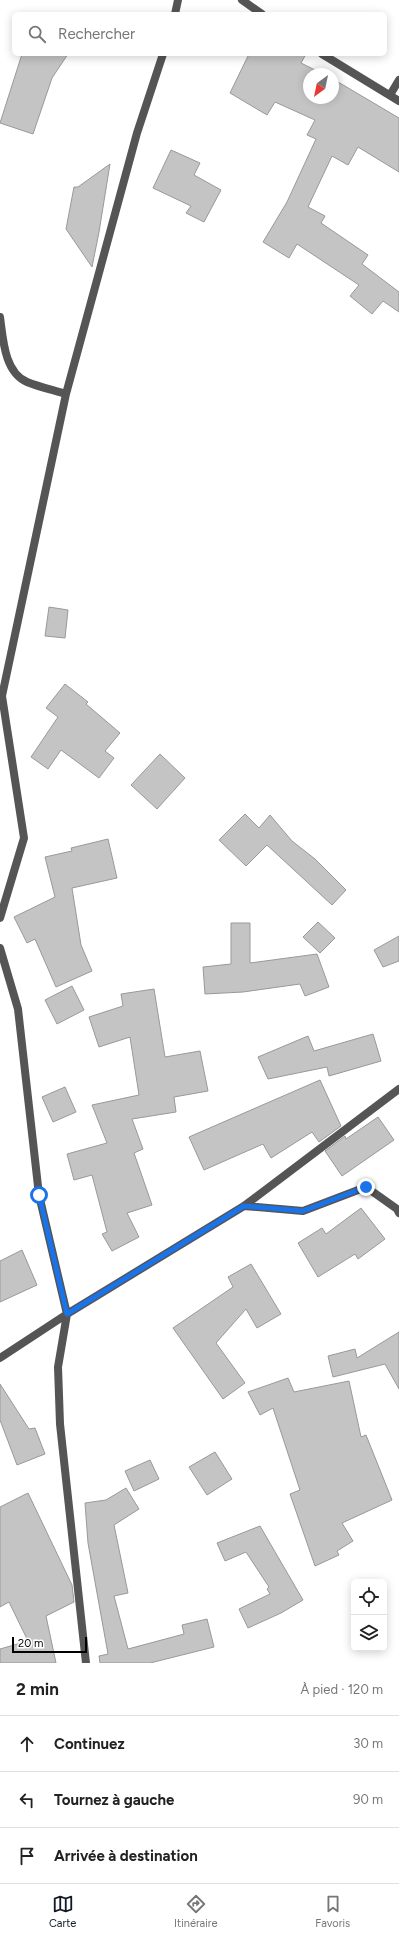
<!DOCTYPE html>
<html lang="fr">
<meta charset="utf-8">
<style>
:root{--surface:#fff;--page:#f2f2f2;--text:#222;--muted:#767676;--line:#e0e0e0;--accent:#111827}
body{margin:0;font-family:Figtree,sans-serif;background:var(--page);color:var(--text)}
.controls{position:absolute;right:12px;bottom:12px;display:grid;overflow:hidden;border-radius:6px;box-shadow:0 2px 10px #0003}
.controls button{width:36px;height:36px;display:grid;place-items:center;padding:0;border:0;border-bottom:1px solid var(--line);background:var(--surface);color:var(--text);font:20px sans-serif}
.compass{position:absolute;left:303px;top:68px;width:36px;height:36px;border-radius:50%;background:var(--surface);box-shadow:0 2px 10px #0003;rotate:213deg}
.scale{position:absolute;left:12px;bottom:10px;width:75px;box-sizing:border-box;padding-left:4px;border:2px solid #000;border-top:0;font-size:11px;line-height:14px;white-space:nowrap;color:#000;-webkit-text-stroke:3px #fff;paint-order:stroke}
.stop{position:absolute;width:12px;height:12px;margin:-9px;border:3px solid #1a73e8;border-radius:50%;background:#fff}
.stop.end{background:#1a73e8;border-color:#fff;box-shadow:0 1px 4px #0008}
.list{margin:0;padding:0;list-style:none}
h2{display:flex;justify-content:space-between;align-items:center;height:52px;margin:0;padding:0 16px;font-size:17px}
h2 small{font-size:13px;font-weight:400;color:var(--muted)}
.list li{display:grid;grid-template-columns:26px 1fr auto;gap:12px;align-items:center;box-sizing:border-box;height:56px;padding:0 16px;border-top:1px solid var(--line)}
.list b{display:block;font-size:15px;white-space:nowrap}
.list em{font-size:13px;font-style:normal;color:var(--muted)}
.icon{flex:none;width:22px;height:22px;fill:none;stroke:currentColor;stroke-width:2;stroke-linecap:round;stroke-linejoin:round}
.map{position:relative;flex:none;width:399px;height:1663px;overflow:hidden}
.search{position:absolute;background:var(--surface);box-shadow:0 2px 10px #0003;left:12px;right:12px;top:12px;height:44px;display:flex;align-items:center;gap:10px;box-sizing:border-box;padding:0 14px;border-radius:6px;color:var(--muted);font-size:15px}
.sheet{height:220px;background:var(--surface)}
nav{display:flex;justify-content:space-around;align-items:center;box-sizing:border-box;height:56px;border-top:1px solid var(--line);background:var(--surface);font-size:11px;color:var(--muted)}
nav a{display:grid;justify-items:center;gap:2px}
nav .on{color:var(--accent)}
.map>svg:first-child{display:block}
.building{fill:#c4c4c4;stroke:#999}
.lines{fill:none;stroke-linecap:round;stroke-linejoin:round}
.street{stroke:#555;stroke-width:8}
.route{stroke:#1a73e8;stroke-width:5}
</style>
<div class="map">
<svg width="399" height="1663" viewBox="0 0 399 1663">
<rect width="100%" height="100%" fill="#fff"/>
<!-- building -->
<path class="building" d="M 22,54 L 68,54 L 52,78 L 33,134 L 0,123 Z
M 249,54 L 306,54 L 301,63 L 323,74 L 309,74 L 309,98 L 333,98 L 333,79 L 399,118 L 399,172 L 358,147 L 348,165 L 332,156 L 308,207 L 325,216 L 321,223 L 368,255 L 362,264 L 399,292 L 399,312 L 383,301 L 372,314 L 350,296 L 359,285 L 297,244 L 289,258 L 263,242 L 287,202 L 316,139 L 307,135 L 315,120 L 275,102 L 267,115 L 230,93 Z
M 171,150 L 200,163 L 194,175 L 221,190 L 204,222 L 186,213 L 191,206 L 153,188 Z
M 110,164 L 99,232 L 92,267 L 66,229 L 74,187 L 78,187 Z
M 49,607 L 68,610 L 65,638 L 45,636 Z
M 65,684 L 88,702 L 86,704 L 120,733 L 105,751 L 114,758 L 99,778 L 61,750 L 48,769 L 31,757 L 58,717 L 46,708 Z
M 160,754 L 185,778 L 157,809 L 131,785 Z
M 245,814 L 259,828 L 270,815 L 292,841 L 315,859 L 346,890 L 332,905 L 267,845 L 246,866 L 219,840 Z
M 108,839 L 117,878 L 72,888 L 81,945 L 92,971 L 56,987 L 35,939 L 27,943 L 14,917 L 55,897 L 45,857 L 72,851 L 71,848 Z
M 318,922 L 335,938 L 320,953 L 303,937 Z
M 231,923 L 250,923 L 250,963 L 317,954 L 329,987 L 305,996 L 300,984 L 243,992 L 205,994 L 203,967 L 231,964 Z
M 399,936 L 399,961 L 383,967 L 374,950 Z
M 72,986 L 84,1010 L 57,1024 L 45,1000 Z
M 154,989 L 165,1057 L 200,1051 L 208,1091 L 174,1097 L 176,1112 L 132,1119 L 143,1149 L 134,1153 L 152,1205 L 127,1213 L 139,1237 L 112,1251 L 102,1234 L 107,1232 L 92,1175 L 74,1180 L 67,1154 L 107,1143 L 92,1105 L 139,1095 L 130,1037 L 99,1047 L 89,1017 L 123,1006 L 121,994 Z
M 373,1034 L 381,1061 L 329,1076 L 327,1067 L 268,1079 L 258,1057 L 308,1036 L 314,1051 Z
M 320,1080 L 341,1126 L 319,1142 L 312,1132 L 271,1158 L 263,1144 L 204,1170 L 189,1137 Z
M 65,1087 L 76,1112 L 53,1122 L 42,1097 Z
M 378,1117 L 394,1140 L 342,1176 L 325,1151 L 345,1136 L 346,1139 Z
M 361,1208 L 385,1239 L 358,1259 L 355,1254 L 318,1277 L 298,1243 L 322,1228 L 326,1234 Z
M 22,1250 L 37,1285 L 0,1302 L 0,1261 Z
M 251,1264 L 281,1314 L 257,1328 L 246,1309 L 216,1343 L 245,1383 L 223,1399 L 173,1328 L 233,1287 L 228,1277 Z
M 399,1332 L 399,1389 L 385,1364 L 333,1377 L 328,1356 L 355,1349 L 357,1358 Z
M 288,1378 L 294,1392 L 349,1381 L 361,1437 L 366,1435 L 392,1500 L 342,1523 L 353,1541 L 337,1551 L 339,1555 L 315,1566 L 290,1494 L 300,1490 L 273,1408 L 260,1415 L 248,1392 Z
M 0,1384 L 29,1429 L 35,1428 L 45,1454 L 17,1465 L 0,1420 Z
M 215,1452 L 232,1479 L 207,1495 L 189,1467 Z
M 150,1460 L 159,1479 L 134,1491 L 125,1471 Z
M 126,1488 L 139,1509 L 114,1525 L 128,1593 L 114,1596 L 128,1649 L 184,1634 L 182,1625 L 207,1619 L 214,1647 L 150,1663 L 100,1663 L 99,1656 L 108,1654 L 88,1543 L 85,1503 L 106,1500 Z
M 28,1493 L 72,1585 L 74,1602 L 46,1616 L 56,1663 L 0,1663 L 0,1649 L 28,1641 L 9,1602 L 0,1607 L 0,1507 Z
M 260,1526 L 303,1600 L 281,1613 L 248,1628 L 239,1609 L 270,1594 L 267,1589 L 269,1587 L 246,1552 L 225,1561 L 217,1543 Z"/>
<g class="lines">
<!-- street -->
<path class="street" d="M 242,0 L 262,14
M 175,14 L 178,0
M 322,54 L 399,101
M 390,95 L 399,80
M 0,317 C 3,338 4,372 27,382 C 39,387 53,390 66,394
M 0,918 L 24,838 L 2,696 L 66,394 L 137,133 L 163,54
M 0,948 L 18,1009 L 39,1195 L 67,1314 L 58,1367 L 60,1424 L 86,1663
M 244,1206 L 303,1211 L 366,1187 L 397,1209 L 399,1213
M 0,1358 L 67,1314 L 244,1206 L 399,1089"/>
</g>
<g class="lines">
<!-- route -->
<path class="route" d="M 39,1195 L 67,1314 L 244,1206 L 303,1211 L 366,1187"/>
</g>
</svg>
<div class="controls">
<button><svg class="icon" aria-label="locate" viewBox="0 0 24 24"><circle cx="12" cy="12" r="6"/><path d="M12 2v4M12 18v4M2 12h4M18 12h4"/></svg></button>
<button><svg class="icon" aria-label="layers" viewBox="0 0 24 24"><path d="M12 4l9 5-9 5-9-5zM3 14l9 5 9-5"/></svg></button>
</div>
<svg class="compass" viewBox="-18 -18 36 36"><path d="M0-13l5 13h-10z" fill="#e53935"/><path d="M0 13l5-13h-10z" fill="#767676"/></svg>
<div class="scale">20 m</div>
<div class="stop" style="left:39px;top:1195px"></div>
<div class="stop end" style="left:366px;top:1187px"></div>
<div class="search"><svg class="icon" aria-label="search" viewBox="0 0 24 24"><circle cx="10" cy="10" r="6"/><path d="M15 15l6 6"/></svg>Rechercher</div>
</div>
<section class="sheet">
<h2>2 min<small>À pied · 120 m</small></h2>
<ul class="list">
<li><svg class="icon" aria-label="ahead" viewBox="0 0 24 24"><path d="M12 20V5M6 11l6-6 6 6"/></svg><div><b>Continuez</b></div><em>30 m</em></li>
<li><svg class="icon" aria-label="left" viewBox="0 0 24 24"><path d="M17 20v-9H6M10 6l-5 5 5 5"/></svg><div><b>Tournez à gauche</b></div><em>90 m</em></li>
<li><svg class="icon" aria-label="arrive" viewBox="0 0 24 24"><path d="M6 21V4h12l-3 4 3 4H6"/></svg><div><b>Arrivée à destination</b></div></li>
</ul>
</section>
<nav>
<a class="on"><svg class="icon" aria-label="map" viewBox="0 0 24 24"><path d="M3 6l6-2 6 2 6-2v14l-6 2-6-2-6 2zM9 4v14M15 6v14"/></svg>Carte</a>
<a><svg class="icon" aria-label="directions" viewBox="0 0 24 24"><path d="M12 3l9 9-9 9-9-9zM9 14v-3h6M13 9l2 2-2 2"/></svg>Itinéraire</a>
<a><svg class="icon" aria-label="saved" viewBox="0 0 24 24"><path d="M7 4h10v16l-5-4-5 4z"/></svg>Favoris</a>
</nav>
